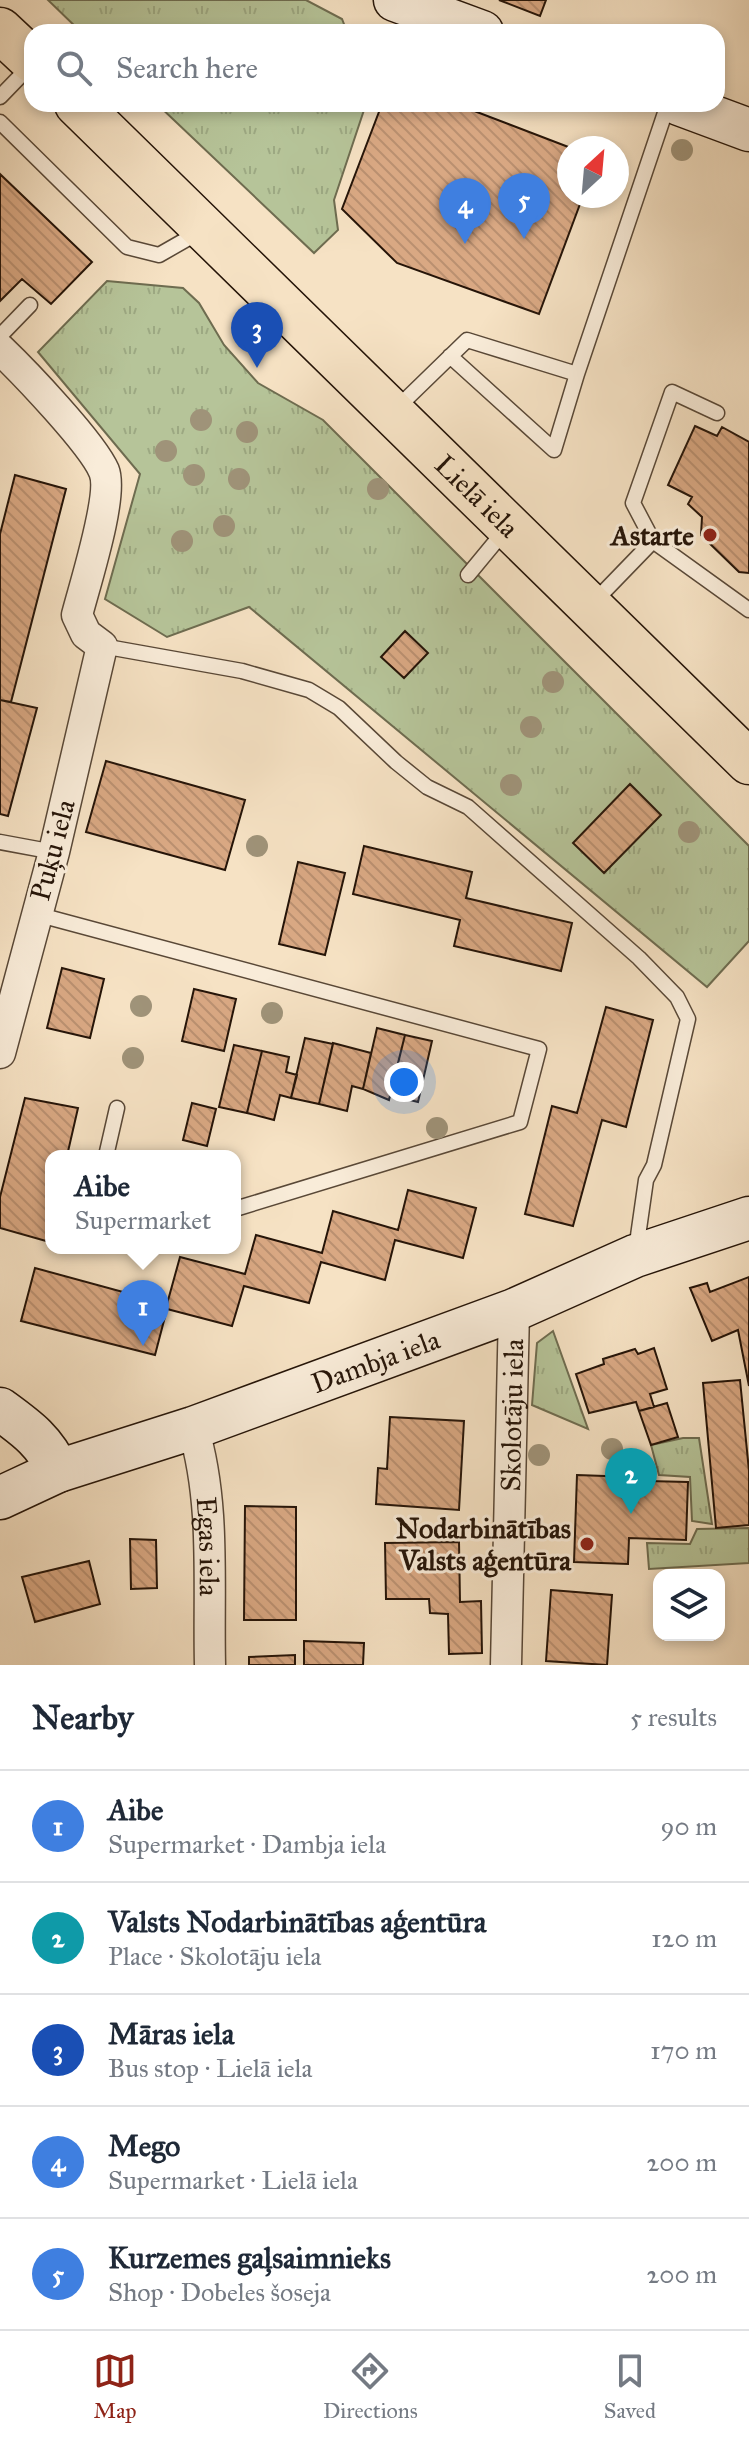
<!DOCTYPE html>
<meta charset="utf-8">
<style>
:root{--surface:#fff;--page:#f2f2f3;--text:#1f2937;--muted:#747a83;--line:#e0e1e3;--accent:#8f2418}
body{margin:0;font-family:"IM FELL Great Primer",serif;background:var(--page);color:var(--text)}
.controls{position:absolute;right:24px;bottom:24px;display:grid;overflow:hidden;border-radius:16px;box-shadow:0 4px 12px #0003}
.controls button{width:72px;height:72px;display:grid;place-items:center;padding:0;border:0;border-bottom:2px solid var(--line);background:var(--surface);color:var(--text);font:40px sans-serif}
.compass{position:absolute;left:557px;top:136px;width:72px;height:72px;border-radius:50%;background:var(--surface);box-shadow:0 4px 12px #0003;rotate:26deg}
.you{position:absolute;left:404px;top:1082px;width:28px;height:28px;margin:-20px;border:6px solid #fff;border-radius:50%;background:#1a73e8;box-shadow:0 0 0 12px #1a73e833}
.badge{display:grid;place-items:center;width:52px;height:52px;border-radius:50%;background:var(--accent);color:#fff;font-size:26px;font-weight:700}
.pin{position:absolute;translate:-50% -66px;filter:drop-shadow(0 2px 4px #0008)}
.pin::after{content:'';position:absolute;top:42px;width:28px;height:24px;background:inherit;clip-path:polygon(0 0,100% 0,50% 100%)}
.popup{position:absolute;left:45px;top:1150px;width:196px;height:104px;box-sizing:border-box;display:grid;place-content:center;border-radius:16px;background:var(--surface);filter:drop-shadow(0 2px 6px #0005);font-size:26px;white-space:nowrap;color:var(--muted)}
.popup b{font-size:30px;color:var(--text)}
.popup::after{content:'';position:absolute;left:50%;top:100%;margin-left:-16px;border:16px solid transparent;border-top-color:var(--surface)}
.list{margin:0;padding:0;list-style:none}
h2{display:flex;justify-content:space-between;align-items:center;height:104px;margin:0;padding:0 32px;font-size:34px}
h2 small{font-size:26px;font-weight:400;color:var(--muted)}
.list li{display:grid;grid-template-columns:52px 1fr auto;gap:24px;align-items:center;box-sizing:border-box;height:112px;padding:0 32px;border-top:2px solid var(--line)}
.list b{display:block;font-size:30px;white-space:nowrap}
.list p{margin:0;font-size:26px;white-space:nowrap;color:var(--muted)}
.list em{font-size:26px;font-style:normal;color:var(--muted)}
.icon{flex:none;width:44px;height:44px;fill:none;stroke:currentColor;stroke-width:2;stroke-linecap:round;stroke-linejoin:round}
.map{position:relative;flex:none;width:749px;height:1665px;overflow:hidden}
.search{position:absolute;background:var(--surface);box-shadow:0 4px 12px #0003;left:24px;right:24px;top:24px;height:88px;display:flex;align-items:center;gap:20px;box-sizing:border-box;padding:0 28px;border-radius:24px;color:var(--muted);font-size:30px}
.sheet{height:664px;background:var(--surface)}
nav{display:flex;justify-content:space-around;align-items:center;box-sizing:border-box;height:112px;border-top:2px solid var(--line);background:var(--surface);font-size:22px;color:var(--muted)}
nav a{display:grid;justify-items:center;gap:4px}
nav .on{color:var(--accent)}
.map>svg:first-child{display:block}
.grass{fill:url(#grass-tufts);stroke:#6e6c50;stroke-width:2}
.building{fill:url(#building-back-hatch);stroke:#251408;stroke-width:2}
.lines{fill:none;stroke-linecap:round;stroke-linejoin:round}
.lane-casing{stroke:#594837;stroke-width:17}
.street-casing{stroke:#594837;stroke-width:33}
.secondary-casing{stroke:#251408;stroke-width:45}
.primary-casing{stroke:#251408;stroke-width:47}
.lane{stroke:#f9ecd9;stroke-width:14}
.street{stroke:#f9ecd9;stroke-width:30}
.secondary{stroke:#f9ecd9;stroke-width:42}
.primary{stroke:#f6e2c4;stroke-width:44}
.tree{fill:#9f9379}
.poi-dot{fill:#8f2418;stroke:#f9ecd9;stroke-width:3}
.labels{text-anchor:middle;stroke-width:6;stroke-linejoin:round;paint-order:stroke}
.street-label{font-size:28px;fill:#251408;stroke:#f9ecd9}
.poi-label{font-size:28px;font-weight:bold;fill:#251408;stroke:#f9ecd9;text-anchor:end}
</style>
<div class="map">
<svg width="749" height="1665" viewBox="0 0 749 1665">
<defs>
<pattern id="grass-tufts" width="24" height="20" patternUnits="userSpaceOnUse" patternTransform="scale(2)"><rect width="24" height="20" fill="#b6c499"/><path d="M3 7l-1-3M5 7V3M7 7l1-3M15 17l-1-3M17 17v-4M19 17l1-3" fill="none" stroke="#9ca882"/></pattern>
<pattern id="building-back-hatch" width="6" height="6" patternUnits="userSpaceOnUse" patternTransform="scale(2)"><rect width="6" height="6" fill="#d9a883"/><path d="M-1 5l2 2M0 0l6 6M5-1l2 2" fill="none" stroke="#ba9070"/></pattern>
</defs>
<rect width="100%" height="100%" fill="#f6e2c4"/>
<filter id="stains"><feTurbulence type="fractalNoise" baseFrequency=".0025" numOctaves="4"/><feColorMatrix values="0 0 0 0 .2 0 0 0 0 .09 0 0 0 0 .02 0 0 0 .5 -.17"/></filter>
<radialGradient id="worn" r=".72"><stop offset=".6" stop-color="#630" stop-opacity="0"/><stop offset="1" stop-color="#630" stop-opacity=".3"/></radialGradient>
<!-- grass -->
<path class="grass" d="M 48,0 L 306,0 L 342,19 L 347,32 L 81,32 Z
M 157,104 L 366,104 L 334,200 L 338,230 L 314,253 Z
M 107,281 L 183,288 L 199,303 L 224,345 L 258,383 L 323,420 L 749,846 L 749,941 L 707,987 L 249,607 L 167,637 L 105,599 L 140,474 L 38,352 Z
M 553,1331 L 588,1429 L 532,1405 L 537,1343 Z
M 683,1438 L 699,1438 L 712,1524 L 692,1521 L 690,1477 L 659,1475 L 651,1445 Z
M 749,1528 L 749,1563 L 649,1569 L 647,1543 L 690,1544 L 697,1529 Z"/>
<!-- building -->
<path class="building" d="M 499,0 L 546,0 L 540,16 Z
M 382,104 L 456,104 L 571,148 L 569,196 L 583,196 L 539,314 L 397,263 L 342,209 Z
M 0,174 L 92,262 L 51,304 L 22,279 L 0,301 Z
M 695,426 L 717,436 L 722,427 L 749,442 L 749,573 L 739,572 L 701,535 L 702,517 L 688,504 L 692,497 L 668,485 Z
M 15,475 L 66,489 L 11,702 L 0,700 L 0,534 Z
M 405,631 L 428,653 L 404,678 L 381,657 Z
M 0,700 L 37,708 L 8,816 L 0,814 Z
M 106,761 L 245,800 L 225,870 L 86,832 Z
M 630,784 L 661,815 L 604,873 L 573,843 Z
M 364,846 L 472,872 L 466,898 L 572,923 L 561,971 L 454,946 L 460,920 L 353,894 Z
M 298,862 L 345,873 L 325,955 L 279,944 Z
M 62,968 L 104,979 L 90,1038 L 47,1028 Z
M 194,989 L 236,999 L 224,1051 L 182,1041 Z
M 606,1007 L 653,1020 L 626,1127 L 602,1120 L 573,1226 L 525,1214 L 552,1106 L 577,1113 Z
M 377,1028 L 405,1035 L 389,1100 L 363,1089 Z
M 405,1035 L 432,1041 L 418,1102 L 390,1095 Z
M 305,1038 L 333,1044 L 319,1104 L 291,1098 Z
M 333,1043 L 371,1053 L 363,1089 L 352,1086 L 347,1111 L 319,1104 Z
M 234,1045 L 262,1051 L 247,1113 L 219,1107 Z
M 262,1051 L 289,1057 L 286,1072 L 297,1075 L 291,1098 L 280,1095 L 274,1120 L 247,1113 Z
M 25,1098 L 78,1108 L 67,1156 L 51,1156 L 51,1221 L 46,1241 L 0,1228 L 0,1197 Z
M 192,1103 L 216,1109 L 207,1146 L 183,1140 Z
M 408,1190 L 476,1208 L 463,1258 L 395,1240 L 385,1280 L 321,1262 L 309,1303 L 244,1286 L 232,1326 L 167,1309 L 155,1355 L 21,1321 L 35,1268 L 167,1304 L 180,1257 L 245,1274 L 256,1235 L 322,1253 L 333,1211 L 398,1230 Z
M 749,1277 L 749,1386 L 738,1330 L 712,1341 L 690,1288 L 707,1283 L 710,1292 Z
M 654,1348 L 667,1389 L 650,1394 L 654,1407 L 639,1411 L 636,1402 L 589,1413 L 576,1374 L 604,1364 L 603,1359 L 635,1349 L 638,1354 Z
M 740,1380 L 749,1471 L 749,1525 L 716,1528 L 703,1383 Z
M 667,1403 L 678,1437 L 651,1445 L 639,1411 Z
M 390,1417 L 464,1421 L 459,1510 L 376,1504 L 378,1468 L 387,1469 Z
M 577,1475 L 632,1477 L 631,1489 L 648,1490 L 648,1481 L 688,1482 L 686,1540 L 629,1538 L 628,1564 L 574,1562 Z
M 245,1506 L 296,1507 L 296,1620 L 244,1620 Z
M 130,1539 L 156,1540 L 157,1588 L 131,1589 Z
M 459,1542 L 460,1602 L 481,1601 L 482,1653 L 449,1654 L 448,1614 L 430,1613 L 429,1599 L 386,1599 L 385,1543 Z
M 89,1561 L 100,1604 L 35,1622 L 22,1577 Z
M 551,1590 L 612,1595 L 607,1665 L 546,1661 Z
M 304,1641 L 364,1643 L 363,1665 L 304,1665 Z
M 295,1655 L 295,1665 L 249,1665 L 249,1657 Z"/>
<g class="lines">
<defs>
<path id="lane" d="M 0,97 L 32,64
M 0,122 L 127,247 L 159,255 L 201,231
M 0,336 L 30,305
M 450,356 L 554,450 L 577,374
M 396,409 L 467,340 L 577,374 L 668,104
M 717,413 L 672,392 L 633,503 L 653,541 L 749,610
M 468,575 L 506,529
M 592,604 L 653,541
M 102,646 L 242,671 L 309,690 L 339,708 L 396,762 L 427,787 L 468,807 L 639,958 L 677,997 L 688,1019 L 654,1165 L 646,1180 L 636,1250
M 0,842 L 54,852
M 36,914 L 539,1049 L 520,1122 L 235,1209
M 106,1156 L 117,1108"/>
<g id="street">
<path d="M 0,349 C 24,372 92,443 104,471 C 114,495 84,587 77,615 L 86,634 L 102,646 L 54,852 L 0,1053"/>
<path id="s1" d="M 193,1428 C 216,1503 208,1587 210,1665"/>
<path id="s2" d="M 506,1665 L 514,1310"/>
</g>
<g id="secondary">
<path d="M 395,0 L 482,32"/>
<path d="M 679,104 L 749,130"/>
<path d="M 0,1409 C 26,1428 45,1441 58,1471"/>
<path id="s3" d="M 0,1498 L 58,1471 L 193,1428 L 514,1310 L 635,1256 L 749,1218"/>
</g>
<g id="primary">
<path d="M 0,30 L 32,60"/>
<path id="s4" d="M 77,104 L 749,762"/>
</g>
</defs>
<!-- lane casing -->
<use href="#lane" class="lane-casing"/>
<!-- street casing -->
<use href="#street" class="street-casing"/>
<!-- secondary casing -->
<use href="#secondary" class="secondary-casing"/>
<!-- primary casing -->
<use href="#primary" class="primary-casing"/>
<!-- lane -->
<use href="#lane" class="lane"/>
<!-- street -->
<use href="#street" class="street"/>
<!-- secondary -->
<use href="#secondary" class="secondary"/>
<!-- primary -->
<use href="#primary" class="primary"/>
</g>
<!-- trees -->
<g class="tree">
<circle cx="682" cy="150" r="11"/>
<circle cx="201" cy="420" r="11"/>
<circle cx="247" cy="432" r="11"/>
<circle cx="166" cy="451" r="11"/>
<circle cx="194" cy="475" r="11"/>
<circle cx="239" cy="479" r="11"/>
<circle cx="378" cy="489" r="11"/>
<circle cx="224" cy="526" r="11"/>
<circle cx="182" cy="541" r="11"/>
<circle cx="553" cy="682" r="11"/>
<circle cx="531" cy="727" r="11"/>
<circle cx="511" cy="785" r="11"/>
<circle cx="689" cy="832" r="11"/>
<circle cx="257" cy="846" r="11"/>
<circle cx="141" cy="1006" r="11"/>
<circle cx="272" cy="1013" r="11"/>
<circle cx="133" cy="1058" r="11"/>
<circle cx="437" cy="1128" r="11"/>
<circle cx="612" cy="1449" r="11"/>
<circle cx="539" cy="1455" r="11"/>
</g>
<!-- markers -->
<g class="poi-dot">
<circle cx="710" cy="535" r="8"/>
<circle cx="587" cy="1544" r="8"/>
</g>
<g class="labels">
<!-- street labels -->
<g class="street-label">
<text dy="10" stroke="none"><textPath href="#s4" startOffset="560">Lielā iela</textPath></text>
<text transform="translate(52 850) rotate(-75)" y="10">Puķu iela</text>
<text dy="10" stroke="none"><textPath href="#s3" startOffset="400">Dambja iela</textPath></text>
<text dy="10" stroke="none"><textPath href="#s2" startOffset="250">Skolotāju iela</textPath></text>
<text dy="10" stroke="none"><textPath href="#s1" startOffset="120">Egas iela</textPath></text>
</g>
<!-- poi labels -->
<g class="poi-label">
<text x="694" y="545">Astarte</text>
<text x="571" y="1538">Nodarbinātības<tspan x="571" dy="32">Valsts aģentūra</tspan></text>
</g>
</g>
<rect width="100%" height="100%" filter="url(#stains)"/>
<rect width="100%" height="100%" fill="url(#worn)"/>
</svg>
<div class="controls">
<button><svg class="icon" aria-label="layers" viewBox="0 0 24 24"><path d="M12 4l9 5-9 5-9-5zM3 14l9 5 9-5"/></svg></button>
</div>
<svg class="compass" viewBox="-18 -18 36 36"><path d="M0-13l5 13h-10z" fill="#e53935"/><path d="M0 13l5-13h-10z" fill="#747a83"/></svg>
<div class="you"></div>
<div class="pin badge" style="left:143px;top:1346px;background:#3f7fe0">1</div>
<div class="popup"><b>Aibe</b>Supermarket</div>
<div class="pin badge" style="left:631px;top:1514px;background:#0f9aa8">2</div>
<div class="pin badge" style="left:257px;top:368px;background:#1a4fb4">3</div>
<div class="pin badge" style="left:465px;top:244px;background:#3f7fe0">4</div>
<div class="pin badge" style="left:524px;top:239px;background:#3f7fe0">5</div>
<div class="search"><svg class="icon" aria-label="search" viewBox="0 0 24 24"><circle cx="10" cy="10" r="6"/><path d="M15 15l6 6"/></svg>Search here</div>
</div>
<section class="sheet">
<h2>Nearby<small>5 results</small></h2>
<ul class="list">
<li><span class="badge" style="background:#3f7fe0">1</span><div><b>Aibe</b><p>Supermarket · Dambja iela</p></div><em>90 m</em></li>
<li><span class="badge" style="background:#0f9aa8">2</span><div><b>Valsts Nodarbinātības aģentūra</b><p>Place · Skolotāju iela</p></div><em>120 m</em></li>
<li><span class="badge" style="background:#1a4fb4">3</span><div><b>Māras iela</b><p>Bus stop · Lielā iela</p></div><em>170 m</em></li>
<li><span class="badge" style="background:#3f7fe0">4</span><div><b>Mego</b><p>Supermarket · Lielā iela</p></div><em>200 m</em></li>
<li><span class="badge" style="background:#3f7fe0">5</span><div><b>Kurzemes gaļsaimnieks</b><p>Shop · Dobeles šoseja</p></div><em>200 m</em></li>
</ul>
</section>
<nav>
<a class="on"><svg class="icon" aria-label="map" viewBox="0 0 24 24"><path d="M3 6l6-2 6 2 6-2v14l-6 2-6-2-6 2zM9 4v14M15 6v14"/></svg>Map</a>
<a><svg class="icon" aria-label="directions" viewBox="0 0 24 24"><path d="M12 3l9 9-9 9-9-9zM9 14v-3h6M13 9l2 2-2 2"/></svg>Directions</a>
<a><svg class="icon" aria-label="saved" viewBox="0 0 24 24"><path d="M7 4h10v16l-5-4-5 4z"/></svg>Saved</a>
</nav>
